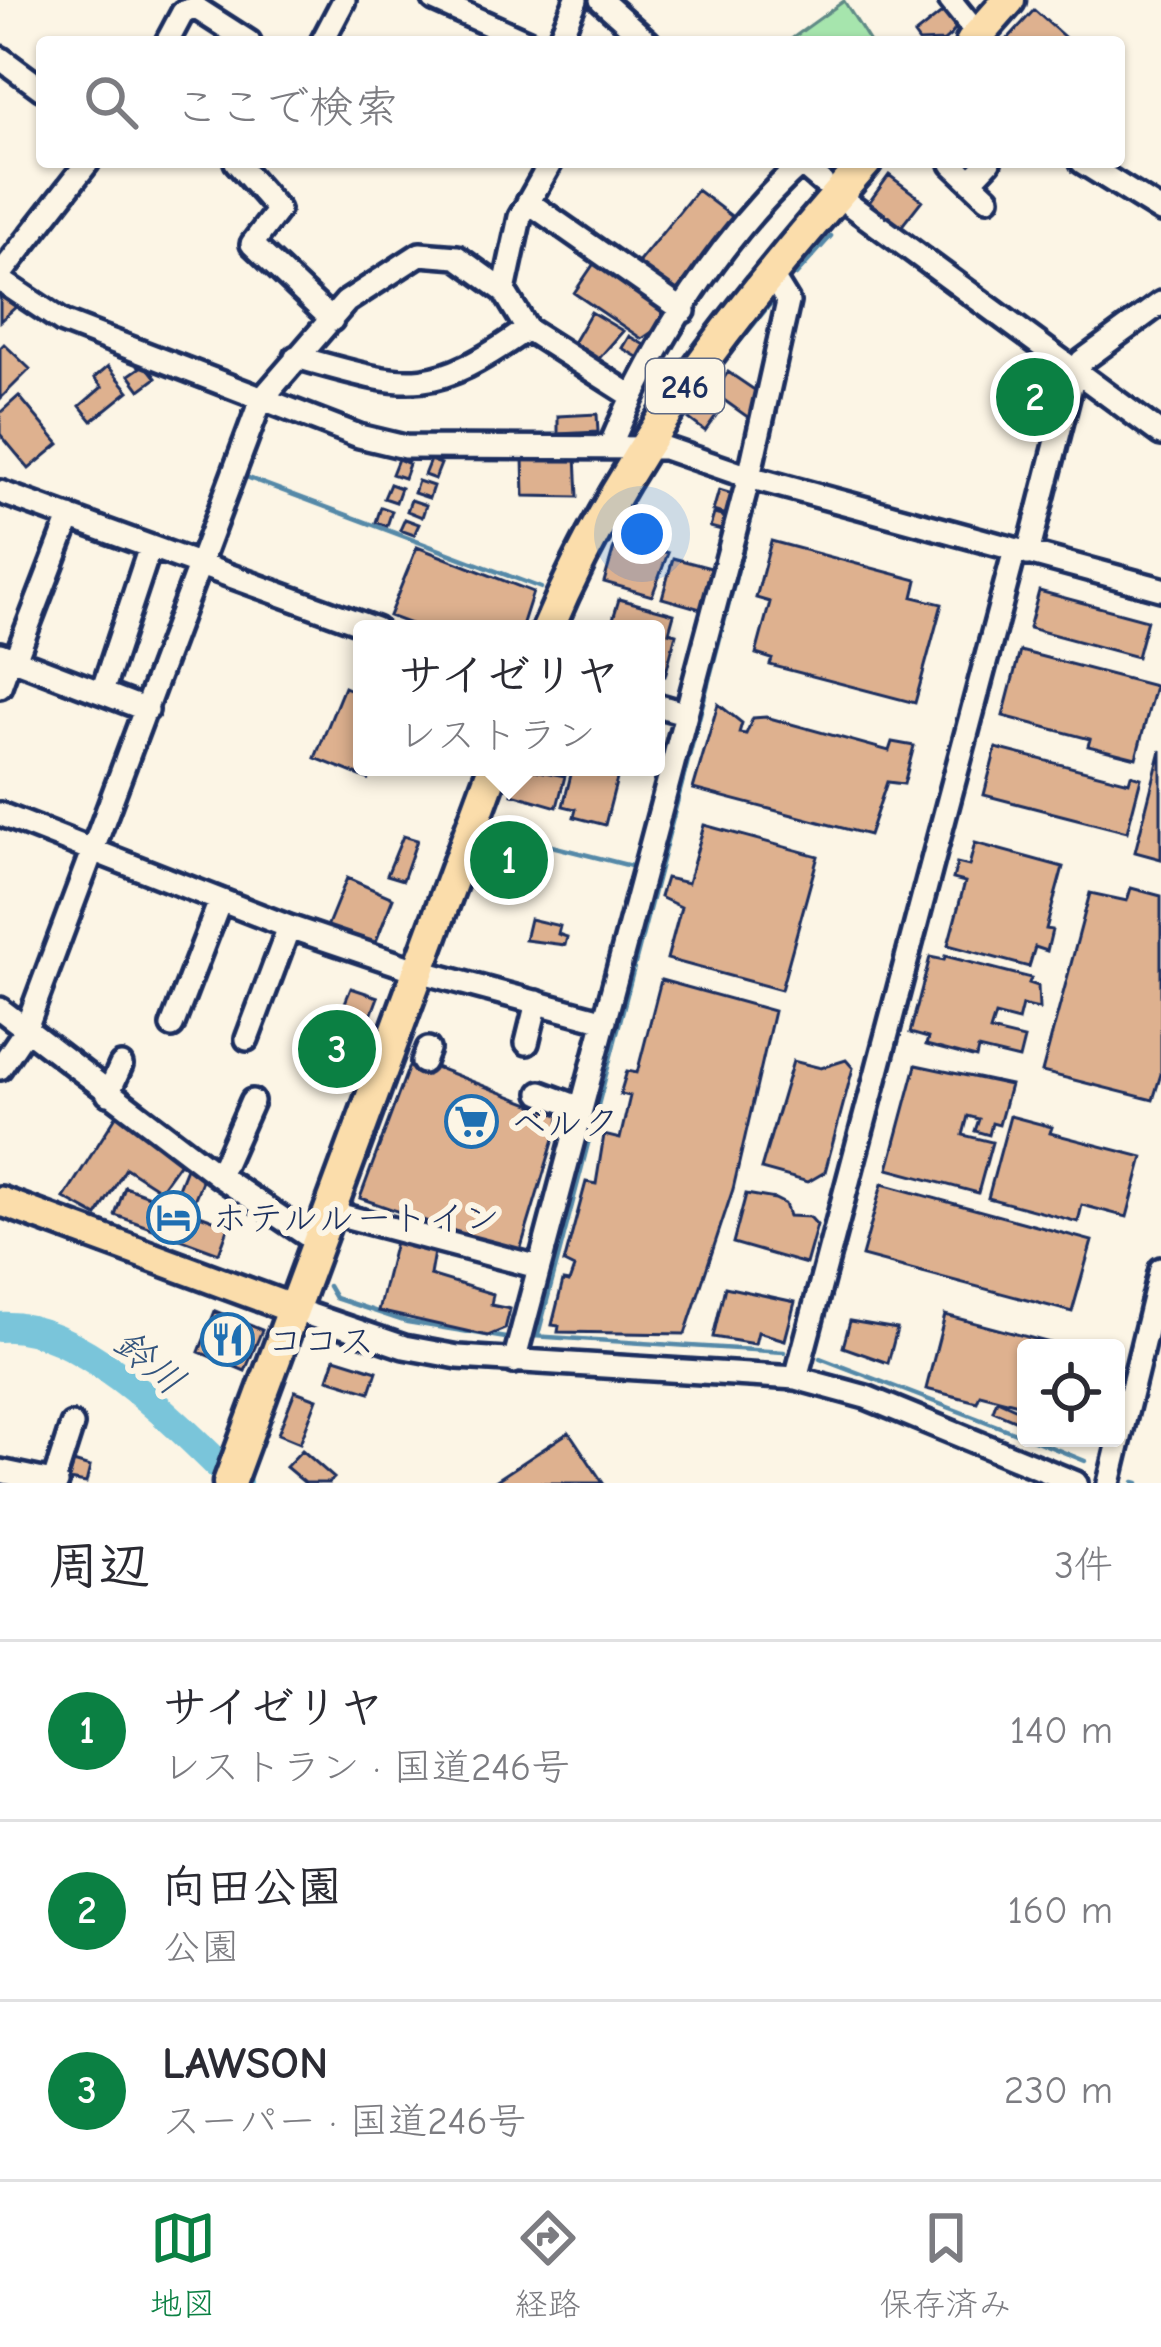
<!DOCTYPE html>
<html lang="ja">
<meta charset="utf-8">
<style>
:root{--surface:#fff;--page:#f7f7f7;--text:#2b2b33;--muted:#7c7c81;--line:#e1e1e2;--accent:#0b8043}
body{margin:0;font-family:"Comic Neue","Klee One",sans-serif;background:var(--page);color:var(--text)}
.controls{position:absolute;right:36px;bottom:36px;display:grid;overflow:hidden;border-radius:12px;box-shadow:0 3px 9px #0004}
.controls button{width:108px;height:108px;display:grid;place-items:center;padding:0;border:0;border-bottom:3px solid var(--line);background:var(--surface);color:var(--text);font:60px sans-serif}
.you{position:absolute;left:642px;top:534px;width:42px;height:42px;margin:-30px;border:9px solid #fff;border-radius:50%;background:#1a73e8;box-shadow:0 0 0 18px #1a73e833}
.badge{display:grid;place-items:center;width:78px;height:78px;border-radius:50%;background:var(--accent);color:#fff;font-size:39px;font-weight:700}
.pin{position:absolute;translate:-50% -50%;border:6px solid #fff;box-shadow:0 3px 12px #0006}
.popup{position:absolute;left:353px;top:620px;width:312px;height:156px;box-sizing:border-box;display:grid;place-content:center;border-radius:12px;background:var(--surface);filter:drop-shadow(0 3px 9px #0005);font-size:39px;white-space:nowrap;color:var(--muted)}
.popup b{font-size:45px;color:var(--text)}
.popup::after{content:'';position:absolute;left:50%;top:100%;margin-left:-24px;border:24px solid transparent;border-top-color:var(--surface)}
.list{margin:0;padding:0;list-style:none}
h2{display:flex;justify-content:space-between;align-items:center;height:156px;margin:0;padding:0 48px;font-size:51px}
h2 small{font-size:39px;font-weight:400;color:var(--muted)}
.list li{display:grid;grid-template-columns:78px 1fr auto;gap:36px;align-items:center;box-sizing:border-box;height:180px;padding:0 48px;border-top:3px solid var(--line)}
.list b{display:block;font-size:45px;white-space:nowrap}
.list p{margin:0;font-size:39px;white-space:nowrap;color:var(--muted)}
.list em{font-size:39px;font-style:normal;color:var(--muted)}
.icon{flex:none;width:66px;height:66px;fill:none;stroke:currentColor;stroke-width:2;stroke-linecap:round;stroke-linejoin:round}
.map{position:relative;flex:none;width:1161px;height:1483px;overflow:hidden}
.search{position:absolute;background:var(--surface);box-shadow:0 3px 9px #0004;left:36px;right:36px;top:36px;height:132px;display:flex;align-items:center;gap:30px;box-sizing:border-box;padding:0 42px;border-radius:12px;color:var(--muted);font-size:45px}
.sheet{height:696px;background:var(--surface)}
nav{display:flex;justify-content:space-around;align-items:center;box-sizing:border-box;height:168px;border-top:3px solid var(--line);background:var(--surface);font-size:33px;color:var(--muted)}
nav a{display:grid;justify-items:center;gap:6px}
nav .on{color:var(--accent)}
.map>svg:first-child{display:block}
.green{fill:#a6e5ad;stroke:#608a86;stroke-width:3}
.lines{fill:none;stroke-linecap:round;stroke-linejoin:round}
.stream{stroke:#5489a8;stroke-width:4.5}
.river{stroke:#7ac5da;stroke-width:30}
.building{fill:#deb18f;stroke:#1b2f5e;stroke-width:3}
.minor-casing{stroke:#1b2f5e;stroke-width:30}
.major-casing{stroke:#1b2f5e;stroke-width:36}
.highway-casing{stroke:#1b2f5e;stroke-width:39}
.minor{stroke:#fcf5e5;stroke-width:21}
.major{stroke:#fbddab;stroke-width:27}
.highway{stroke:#fbddab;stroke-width:30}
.labels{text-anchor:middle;stroke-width:12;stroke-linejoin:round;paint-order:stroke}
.shield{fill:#fcf5e5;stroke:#5e6a86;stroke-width:3}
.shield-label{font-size:33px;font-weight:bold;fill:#1b2f5e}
.poi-label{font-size:36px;fill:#1b2f5e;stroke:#fcf5e5;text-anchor:start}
.water-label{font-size:39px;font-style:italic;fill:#33547d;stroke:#fcf5e5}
</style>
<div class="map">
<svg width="1161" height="1483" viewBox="0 0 1161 1483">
<rect width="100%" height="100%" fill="#fcf5e5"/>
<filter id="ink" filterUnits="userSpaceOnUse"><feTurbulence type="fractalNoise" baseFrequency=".00833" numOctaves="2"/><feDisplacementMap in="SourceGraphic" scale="24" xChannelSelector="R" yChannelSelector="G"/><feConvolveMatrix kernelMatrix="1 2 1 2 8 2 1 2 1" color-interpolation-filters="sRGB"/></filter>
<g filter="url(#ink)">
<!-- green -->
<path class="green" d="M 844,1 L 870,42 L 787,42 Z
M 1039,354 C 1072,382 1058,403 1047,440 L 1002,409 Z"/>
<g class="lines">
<!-- stream -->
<path class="stream" d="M 796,275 L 831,236
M 724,361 L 775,298
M 246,477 L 541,588
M 496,832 L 635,867
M 328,1286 L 335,1298 L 407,1322 L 512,1339
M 538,1335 L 755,504
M 532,1336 L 784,1352
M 820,1358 L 1026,1437
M 1029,1438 L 1085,1461
M 1134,1482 L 1138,1483"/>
<!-- river -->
<path class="river" d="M 0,1327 C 79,1322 182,1429 237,1483"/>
</g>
<!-- building -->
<path class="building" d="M 1034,10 L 1070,42 L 1005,42 Z
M 944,11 L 957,27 L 951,35 L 944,41 L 919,42 L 914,35 Z
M 889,175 L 922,200 L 897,232 L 865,208 Z
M 697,190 L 734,218 L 673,295 L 637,264 Z
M 595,262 L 664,308 L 658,328 L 642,339 L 574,293 Z
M 0,291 L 18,305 L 0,321 Z
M 591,312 L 623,331 L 595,363 L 570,348 Z
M 629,336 L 646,346 L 639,358 L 622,348 Z
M 4,344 L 30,369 L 0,399 L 0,348 Z
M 145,364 L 156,378 L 140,390 L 129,375 Z
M 108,366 L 129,391 L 92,421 L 80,406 L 102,387 L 94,378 Z
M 728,372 L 759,393 L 749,418 L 714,393 Z
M 705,395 L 722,407 L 705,431 L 689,419 Z
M 19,396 L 59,444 L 29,469 L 0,434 L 0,413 Z
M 597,414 L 598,432 L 558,434 L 558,416 Z
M 576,456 L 578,497 L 524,496 L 523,458 Z
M 398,459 L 409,464 L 404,478 L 392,474 Z
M 430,460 L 441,464 L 435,479 L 424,475 Z
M 418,481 L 433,486 L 429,498 L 414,493 Z
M 390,484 L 401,488 L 396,502 L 384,498 Z
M 719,490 L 736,495 L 729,516 L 713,511 Z
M 411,500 L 426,505 L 422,517 L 407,511 Z
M 381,507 L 392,511 L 387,526 L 376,522 Z
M 714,514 L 729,518 L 725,531 L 710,527 Z
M 405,519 L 419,524 L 414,535 L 400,530 Z
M 617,537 L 668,553 L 652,596 L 604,582 Z
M 771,541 L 917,580 L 913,597 L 942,604 L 915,703 L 770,665 L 772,659 L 756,654 L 770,602 L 756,598 Z
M 417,547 L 533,592 L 521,629 L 424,629 L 389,616 Z
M 673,558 L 715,569 L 704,610 L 662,598 Z
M 1039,591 L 1147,620 L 1137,657 L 1029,628 Z
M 619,599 L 674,614 L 669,632 L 676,634 L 665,676 L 656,677 L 656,629 L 610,629 Z
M 1020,651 L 1155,686 L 1136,758 L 1088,746 L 1090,739 L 1003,716 Z
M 344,687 L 360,694 L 362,688 L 362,767 L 373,767 L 368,779 L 315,758 Z
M 718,704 L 742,723 L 739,733 L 746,734 L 753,718 L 766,717 L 889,751 L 892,742 L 914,746 L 904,784 L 887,782 L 869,835 L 693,789 Z
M 996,748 L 1129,782 L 1131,775 L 1141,778 L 1127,832 L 984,795 Z
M 1161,750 L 1161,859 L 1135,852 Z
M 519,767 L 565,776 L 557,807 L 512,794 Z
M 573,767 L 620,767 L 605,825 L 574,817 L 576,809 L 563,806 Z
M 704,825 L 818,856 L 781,990 L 667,959 L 681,907 L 660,897 L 666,878 L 688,883 Z
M 403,836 L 417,840 L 403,880 L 387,875 Z
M 496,837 L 538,849 L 526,886 L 513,883 L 512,887 L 485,875 Z
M 975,843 L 1063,867 L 1046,929 L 1052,930 L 1047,951 L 1035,947 L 1029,967 L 948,945 L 965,882 L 953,879 L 957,863 L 969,866 Z
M 347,878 L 393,898 L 375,944 L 327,927 Z
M 1131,888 L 1161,896 L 1161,1074 L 1153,1100 L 1042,1072 L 1090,893 L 1127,901 Z
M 530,919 L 560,926 L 558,934 L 567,937 L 565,945 L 525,940 Z
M 945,956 L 1031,978 L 1029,983 L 1038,986 L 1039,1009 L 1022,1005 L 1018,1021 L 995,1015 L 990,1031 L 1024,1039 L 1019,1059 L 978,1049 L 976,1058 L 926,1045 L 928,1038 L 910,1033 L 930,957 L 944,960 Z
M 661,980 L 774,1011 L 733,1189 L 685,1334 L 558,1332 L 559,1326 L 552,1325 L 563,1281 L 569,1282 L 574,1268 L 564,1263 L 586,1182 L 596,1184 L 604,1135 L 620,1139 L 630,1096 L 620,1094 L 627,1071 L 637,1073 Z
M 351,988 L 378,997 L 368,1024 L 340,1015 Z
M 412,1058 L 561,1116 L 519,1254 L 360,1198 Z
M 846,1060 L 853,1068 L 825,1172 L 808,1182 L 761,1169 L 793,1061 L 821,1068 Z
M 916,1065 L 1010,1085 L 999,1125 L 992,1123 L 989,1135 L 975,1131 L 979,1119 L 968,1116 L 963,1135 L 992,1142 L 978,1193 L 888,1169 Z
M 118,1113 L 183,1158 L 160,1190 L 126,1168 L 97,1216 L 64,1198 Z
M 1010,1116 L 1052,1127 L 1050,1133 L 1143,1157 L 1127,1217 L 1082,1205 L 1078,1222 L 988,1198 Z
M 186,1168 L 204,1176 L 190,1210 L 172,1203 Z
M 882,1184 L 1092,1241 L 1072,1312 L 862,1256 Z
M 125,1187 L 229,1226 L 219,1253 L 115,1215 Z
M 746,1194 L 775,1199 L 785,1204 L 789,1216 L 810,1217 L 817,1225 L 806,1264 L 733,1243 Z
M 395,1242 L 434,1252 L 430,1275 L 493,1294 L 491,1305 L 510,1309 L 505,1329 L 488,1336 L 378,1311 Z
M 725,1287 L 795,1302 L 785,1340 L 758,1332 L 755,1344 L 713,1337 Z
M 215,1311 L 262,1330 L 245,1371 L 199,1352 Z
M 945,1315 L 1069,1348 L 1026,1348 L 1026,1406 L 980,1394 L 977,1402 L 926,1389 Z
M 850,1321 L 897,1329 L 888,1363 L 843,1347 Z
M 335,1358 L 377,1371 L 370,1392 L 328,1379 Z
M 295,1391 L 317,1399 L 300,1443 L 278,1434 Z
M 997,1400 L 1026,1413 L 1026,1425 L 993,1411 Z
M 569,1432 L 603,1483 L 492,1483 Z
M 302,1450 L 334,1478 L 329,1483 L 305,1483 L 286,1467 Z
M 70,1461 L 90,1467 L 86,1483 L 63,1479 Z"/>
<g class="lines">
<defs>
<path id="minor" d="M 434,0 L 528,42
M 601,0 L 648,42
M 950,0 L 984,42
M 167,42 L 183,12 L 196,8 L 249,42
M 322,42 L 344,0
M 558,42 L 576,0
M 0,58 L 42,89
M 236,162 L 278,210 L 252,244 L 332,320
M 1082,162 L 1161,211
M 801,164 L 822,182
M 952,164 L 988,198
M 971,181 L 989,162
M 528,202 L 684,311
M 850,205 L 1161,434
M 0,275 L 88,162
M 0,280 L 63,322 L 359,436 L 405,447 L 665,448 L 749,477 L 1161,589
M 504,291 L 520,217 L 551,162
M 296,357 C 408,388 428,399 527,329
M 611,444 C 654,343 721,236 803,162
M 0,492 L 376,629
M 1028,554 L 1074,374 L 1082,361 L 1161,303
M 0,654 L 147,710
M 15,660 L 70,517
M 0,686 L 10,658
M 102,692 L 150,547
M 656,705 L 684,713
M 0,814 L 289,927 L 419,971 L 605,1021
M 0,1009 L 219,1176 L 317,1242
M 172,1026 L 220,901
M 247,1039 L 289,927
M 527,1043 L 537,1002
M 423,1062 L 428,1049
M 0,1068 L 25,1031 L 261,400 L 346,302 L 420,254 L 457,257 L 504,291 L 527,329 L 632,396
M 541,1093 L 581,1108
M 108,1094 L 121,1065
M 219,1176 L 252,1101
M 329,1212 L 538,1267
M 293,1309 L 404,1347 L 458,1357 L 796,1378 L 866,1397 L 1076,1483
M 514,1362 L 749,477 L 788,302 L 769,271
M 796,1378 L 1015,550
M 0,1471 L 57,1483
M 54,1481 L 72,1425
M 1109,1483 L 1161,1269"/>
<path id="major" d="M 0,1201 L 293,1309"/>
<path id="highway" d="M 972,42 L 1009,0
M 548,629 C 622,453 741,304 866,162
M 229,1483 L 494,767"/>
</defs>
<!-- minor casing -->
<use href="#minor" class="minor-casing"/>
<!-- major casing -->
<use href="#major" class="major-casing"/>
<!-- highway casing -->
<use href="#highway" class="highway-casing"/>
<!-- minor -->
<use href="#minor" class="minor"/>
<!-- major -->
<use href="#major" class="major"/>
<!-- highway -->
<use href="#highway" class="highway"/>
</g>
</g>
<!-- icons -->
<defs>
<symbol id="supermarket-ring" viewBox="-11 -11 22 22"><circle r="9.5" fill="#fcf5e5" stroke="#1f6fb2" stroke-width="1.5"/><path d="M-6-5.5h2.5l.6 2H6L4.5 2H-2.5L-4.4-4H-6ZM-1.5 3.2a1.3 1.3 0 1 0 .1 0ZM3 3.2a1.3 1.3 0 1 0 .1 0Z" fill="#1f6fb2"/></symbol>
<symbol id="hotel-ring" viewBox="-11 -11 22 22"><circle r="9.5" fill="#fcf5e5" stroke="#1f6fb2" stroke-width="1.5"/><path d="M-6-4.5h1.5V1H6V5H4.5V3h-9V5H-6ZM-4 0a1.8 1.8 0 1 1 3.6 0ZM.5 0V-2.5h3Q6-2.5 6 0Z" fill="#1f6fb2"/></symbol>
<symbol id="restaurant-ring" viewBox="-11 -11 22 22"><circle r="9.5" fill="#fcf5e5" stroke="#1f6fb2" stroke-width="1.5"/><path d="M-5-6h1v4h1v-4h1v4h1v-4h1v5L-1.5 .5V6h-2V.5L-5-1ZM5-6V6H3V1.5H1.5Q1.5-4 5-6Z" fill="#1f6fb2"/></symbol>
</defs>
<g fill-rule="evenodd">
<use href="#supermarket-ring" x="442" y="1092" width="59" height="59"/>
<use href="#hotel-ring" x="144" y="1188" width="59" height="59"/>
<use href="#restaurant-ring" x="198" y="1310" width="59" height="59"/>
</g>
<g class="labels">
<!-- shield labels -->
<rect class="shield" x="646" y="359" width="78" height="54" rx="9"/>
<g class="shield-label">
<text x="685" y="398">246</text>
</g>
<!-- poi labels -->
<g class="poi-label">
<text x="511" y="1135">ベルク</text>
<text x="212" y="1230">ホテルルートイン</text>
<text x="267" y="1353">ココス</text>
</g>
<!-- water labels -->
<g class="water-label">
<text transform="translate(150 1361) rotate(40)" y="14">鈴川</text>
</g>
</g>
</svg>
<div class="controls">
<button><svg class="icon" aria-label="locate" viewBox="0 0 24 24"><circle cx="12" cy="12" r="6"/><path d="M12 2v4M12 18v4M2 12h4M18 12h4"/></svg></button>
</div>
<div class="you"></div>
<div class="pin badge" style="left:509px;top:860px">1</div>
<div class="popup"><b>サイゼリヤ</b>レストラン</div>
<div class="pin badge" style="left:1035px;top:397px">2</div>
<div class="pin badge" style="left:337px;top:1049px">3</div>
<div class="search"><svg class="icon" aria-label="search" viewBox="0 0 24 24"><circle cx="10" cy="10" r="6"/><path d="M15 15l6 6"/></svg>ここで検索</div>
</div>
<section class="sheet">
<h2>周辺<small>3件</small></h2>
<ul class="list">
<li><span class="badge">1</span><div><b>サイゼリヤ</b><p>レストラン · 国道246号</p></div><em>140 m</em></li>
<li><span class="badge">2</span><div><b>向田公園</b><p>公園</p></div><em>160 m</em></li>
<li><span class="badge">3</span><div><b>LAWSON</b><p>スーパー · 国道246号</p></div><em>230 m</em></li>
</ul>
</section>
<nav>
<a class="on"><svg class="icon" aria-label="map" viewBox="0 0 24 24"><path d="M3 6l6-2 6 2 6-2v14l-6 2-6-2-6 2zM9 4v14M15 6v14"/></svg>地図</a>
<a><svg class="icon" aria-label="directions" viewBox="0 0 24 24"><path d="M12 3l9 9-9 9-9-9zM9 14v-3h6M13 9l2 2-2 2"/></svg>経路</a>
<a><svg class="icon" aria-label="saved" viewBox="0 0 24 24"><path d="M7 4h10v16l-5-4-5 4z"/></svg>保存済み</a>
</nav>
